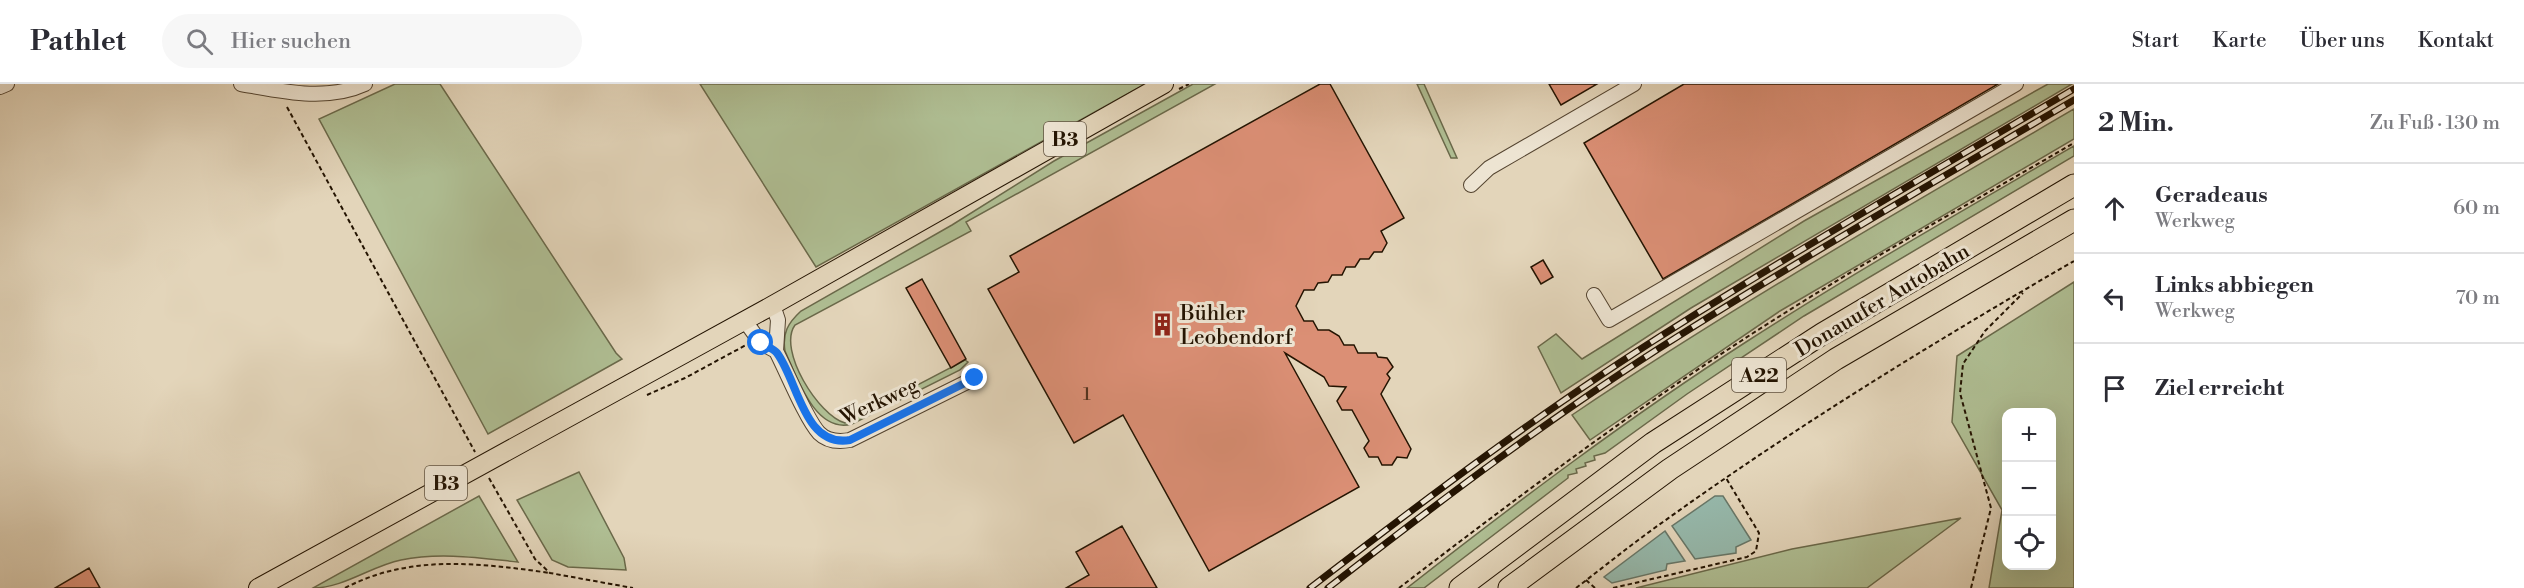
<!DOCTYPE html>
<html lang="de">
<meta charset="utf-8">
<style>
:root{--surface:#fff;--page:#f7f7f7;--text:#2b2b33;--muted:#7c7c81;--line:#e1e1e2}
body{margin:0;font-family:"Libre Bodoni",serif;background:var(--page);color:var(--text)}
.controls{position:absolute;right:18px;bottom:18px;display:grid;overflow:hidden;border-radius:12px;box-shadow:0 6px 24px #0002}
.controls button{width:54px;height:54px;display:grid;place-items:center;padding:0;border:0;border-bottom:2px solid var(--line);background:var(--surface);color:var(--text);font:30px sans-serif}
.stop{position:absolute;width:18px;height:18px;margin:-14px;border:4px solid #1a73e8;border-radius:50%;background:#fff}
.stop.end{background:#1a73e8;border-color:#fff;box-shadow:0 2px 6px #0008}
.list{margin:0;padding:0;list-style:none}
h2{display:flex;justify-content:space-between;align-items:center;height:78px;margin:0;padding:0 24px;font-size:26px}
h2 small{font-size:20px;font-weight:400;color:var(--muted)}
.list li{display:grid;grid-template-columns:39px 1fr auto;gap:18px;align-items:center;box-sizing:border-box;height:90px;padding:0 24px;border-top:2px solid var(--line)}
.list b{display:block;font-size:22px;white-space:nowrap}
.list p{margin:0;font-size:20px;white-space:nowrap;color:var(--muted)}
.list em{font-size:20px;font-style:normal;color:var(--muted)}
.icon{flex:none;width:33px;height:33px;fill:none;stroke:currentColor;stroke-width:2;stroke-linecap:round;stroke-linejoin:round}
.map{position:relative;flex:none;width:2074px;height:504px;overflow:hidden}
header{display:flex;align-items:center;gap:36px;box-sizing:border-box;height:84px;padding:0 30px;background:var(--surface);border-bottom:2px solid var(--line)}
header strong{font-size:28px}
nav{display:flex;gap:33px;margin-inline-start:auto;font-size:21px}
.search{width:420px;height:54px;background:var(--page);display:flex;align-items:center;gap:15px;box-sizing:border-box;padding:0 21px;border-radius:33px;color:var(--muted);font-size:22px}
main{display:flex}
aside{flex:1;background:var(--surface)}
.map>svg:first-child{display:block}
.green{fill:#afbe93;stroke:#6a694a;stroke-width:1.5;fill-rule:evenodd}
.water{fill:#96b9ac;stroke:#687768;stroke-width:1.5}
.building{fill:#db8f75;stroke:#241402;stroke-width:1.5}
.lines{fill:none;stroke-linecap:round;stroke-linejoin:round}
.minor-casing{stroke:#544430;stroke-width:16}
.major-casing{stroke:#241402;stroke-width:20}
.highway-casing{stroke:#241402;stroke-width:23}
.path{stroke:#241402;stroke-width:2;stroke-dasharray:4.5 3;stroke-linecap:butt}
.minor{stroke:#ede4d2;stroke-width:14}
.major{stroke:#e3d5ba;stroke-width:18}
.highway{stroke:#e3d5ba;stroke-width:21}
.rail-casing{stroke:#241402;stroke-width:7}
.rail{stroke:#ede4d2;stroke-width:4.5;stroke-dasharray:14;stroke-linecap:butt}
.route{stroke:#1a73e8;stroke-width:8}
.labels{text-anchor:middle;stroke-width:6;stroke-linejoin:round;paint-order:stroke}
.number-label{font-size:18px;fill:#52331f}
.shield{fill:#ede4d2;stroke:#605240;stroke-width:1.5}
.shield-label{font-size:20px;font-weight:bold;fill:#241402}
.street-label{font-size:21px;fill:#241402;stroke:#ede4d2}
.poi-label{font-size:21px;fill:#241402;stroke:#ede4d2;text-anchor:start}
</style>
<header>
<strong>Pathlet</strong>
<div class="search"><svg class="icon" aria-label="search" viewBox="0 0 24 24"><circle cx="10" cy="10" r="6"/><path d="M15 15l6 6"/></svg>Hier suchen</div>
<nav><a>Start</a><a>Karte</a><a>Über uns</a><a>Kontakt</a></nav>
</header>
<main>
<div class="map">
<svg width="2074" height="504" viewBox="0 0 2074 504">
<rect width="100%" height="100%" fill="#e3d5ba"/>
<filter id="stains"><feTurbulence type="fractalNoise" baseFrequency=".00333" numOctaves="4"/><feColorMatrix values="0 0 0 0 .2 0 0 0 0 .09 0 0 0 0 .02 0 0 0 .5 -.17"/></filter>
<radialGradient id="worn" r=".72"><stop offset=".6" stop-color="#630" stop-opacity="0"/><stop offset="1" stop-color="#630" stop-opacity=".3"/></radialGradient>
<!-- green -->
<path class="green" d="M 395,0 L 440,0 L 616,269 L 622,275 L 488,350 L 319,35 Z
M 700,0 L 1145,0 L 816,183 Z
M 1193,0 L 1215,0 L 966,138 L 971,147 L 795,241 C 777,266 819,332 845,339 L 965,276 L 968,278 L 960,286 L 852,340 C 815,350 797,293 785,267 C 782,249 788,239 801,227 L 952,141 L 1054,77 Z
M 1417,0 L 1424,0 L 1457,74 L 1451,74 Z
M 2048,0 L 2072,0 L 1691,224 L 1561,309 L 1538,263 L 1556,250 L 1582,275 L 1804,137 Z
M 2074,25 L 2074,55 L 1780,227 L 1590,356 L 1572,331 C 1735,221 1905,124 2074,25 Z
M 2074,62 L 2074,72 L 1804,232 L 1687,310 L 1605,369 L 1594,372 L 1595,376 L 1585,379 L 1586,382 L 1576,385 L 1577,389 L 1568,391 L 1568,394 L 1424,504 L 1407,504 C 1517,418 1628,334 1746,258 C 1853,189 1964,126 2074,62 Z
M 2074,198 L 2074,504 L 1989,504 L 2002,426 L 1952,338 L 1957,272 ZM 2006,328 L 2052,328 L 2052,482 L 2006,482 Z
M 579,388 L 624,474 L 626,486 L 568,483 L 552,476 L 517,416 Z
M 479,412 L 518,478 C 480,474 440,468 401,476 C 371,482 344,504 313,504 Z
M 1961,434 L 1867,504 L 1636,504 L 1792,465 Z"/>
<!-- water -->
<path class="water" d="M 1715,412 L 1723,412 L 1751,456 L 1736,463 L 1736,469 L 1695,475 L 1672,442 Z
M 1665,447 L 1685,477 L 1667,480 L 1666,486 L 1612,499 L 1604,493 Z"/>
<!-- building -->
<path class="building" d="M 1320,0 L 1330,0 L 1404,134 L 1381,147 L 1387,159 L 1382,168 L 1374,168 L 1369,175 L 1360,175 L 1355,183 L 1346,183 L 1342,191 L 1332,191 L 1328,198 L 1318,199 L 1314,206 L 1304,206 L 1296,222 L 1304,237 L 1313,237 L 1318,246 L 1329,246 L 1339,252 L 1344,261 L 1354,261 L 1358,269 L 1376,269 L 1378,273 L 1387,274 L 1393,283 L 1387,290 L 1390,294 L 1381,310 L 1411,365 L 1407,374 L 1397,373 L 1392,381 L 1382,381 L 1378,373 L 1369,373 L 1364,364 L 1369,357 L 1352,326 L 1342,326 L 1337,317 L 1346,303 L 1329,302 L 1324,293 L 1285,269 L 1359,403 L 1209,487 L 1123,331 L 1074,359 L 988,205 L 1019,188 L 1010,172 Z
M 1549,0 L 1597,0 L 1561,21 Z
M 1684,0 L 1998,0 L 1663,195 L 1584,59 Z
M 1543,176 L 1553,193 L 1541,200 L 1531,183 Z
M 922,195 L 966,275 L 951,284 L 906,204 Z
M 1122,442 L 1157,504 L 1066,504 L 1089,491 L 1076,468 Z
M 89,484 L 100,504 L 55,504 Z"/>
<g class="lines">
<defs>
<path id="minor" d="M 241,0 C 281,7 326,18 365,0
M 0,3 L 7,0
M 1471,101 L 1489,84 L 1634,0
M 1594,211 L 1609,236 L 2016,0
M 773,221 L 778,236 L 776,267
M 745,237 L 761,259 L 776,267
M 776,267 C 786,286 806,335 819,349 C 827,357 839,358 850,356 L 975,294"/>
<path id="major" d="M 258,504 L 773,221 L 1164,0"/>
<path id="highway" d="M 1460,504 L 1653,359 L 1822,250 L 2074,101
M 1509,504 L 1670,385 L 1836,275 L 2074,136"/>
</defs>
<!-- minor casing -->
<use href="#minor" class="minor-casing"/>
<!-- major casing -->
<use href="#major" class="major-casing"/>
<!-- highway casing -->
<use href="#highway" class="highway-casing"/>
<!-- path -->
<path class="path" d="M 1179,5 L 1189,0
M 287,23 L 475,368
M 647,311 L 685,294 L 746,261
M 489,394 L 535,475 L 550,489 L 633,504
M 1586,496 L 1595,504
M 345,504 C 410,470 480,479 550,489
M 1399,504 C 1523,409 1648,315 1780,232 C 1876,171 1976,116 2074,59
M 1576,504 C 1605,482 1633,459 1663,438 C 1795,343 1934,258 2074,177
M 1613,504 L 1747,473 L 1756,467 L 1759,449 L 1726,394
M 1971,504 L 1991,424 L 1960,309 L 1963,280 L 1985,247 L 2023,209"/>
<!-- minor -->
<use href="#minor" class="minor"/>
<!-- major -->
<use href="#major" class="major"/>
<!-- highway -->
<use href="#highway" class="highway"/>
<defs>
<path id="rail" d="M 1310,504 C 1427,414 1546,324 1672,245 C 1804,162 1939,84 2074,5
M 1328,504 C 1441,416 1556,329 1677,253 C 1807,171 1941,94 2074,16"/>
</defs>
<!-- rail casing -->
<use href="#rail" class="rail-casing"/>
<!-- rail -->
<use href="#rail" class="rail"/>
</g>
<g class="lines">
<!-- route -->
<path class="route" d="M 761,259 C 766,262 774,265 777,269 C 798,297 804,364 850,356 L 975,294"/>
</g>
<!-- icons -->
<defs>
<symbol id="building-bare" viewBox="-9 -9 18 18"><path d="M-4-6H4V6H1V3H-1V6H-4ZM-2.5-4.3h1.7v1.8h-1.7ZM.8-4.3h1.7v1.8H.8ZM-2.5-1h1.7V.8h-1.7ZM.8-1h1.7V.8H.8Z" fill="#8f2418" stroke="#ede4d2" stroke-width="2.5" paint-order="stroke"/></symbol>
</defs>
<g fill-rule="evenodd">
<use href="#building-bare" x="1146" y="224" width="33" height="33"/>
</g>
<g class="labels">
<!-- number labels -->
<g class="number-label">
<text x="1087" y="316">1</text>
</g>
<!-- shield labels -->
<g class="shield">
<rect x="1044" y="38" width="42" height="34" rx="4.5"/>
<rect x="1732" y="274" width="54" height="34" rx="4.5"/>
<rect x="425" y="382" width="42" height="34" rx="4.5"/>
</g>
<g class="shield-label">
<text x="1065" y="62">B3</text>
<text x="1759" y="298">A22</text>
<text x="446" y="406">B3</text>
</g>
<!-- street labels -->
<g class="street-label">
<text transform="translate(1882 216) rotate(-31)" y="7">Donauufer Autobahn</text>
<text transform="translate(879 317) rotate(-25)" y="7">Werkweg</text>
</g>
<!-- poi labels -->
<g class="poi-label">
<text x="1180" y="236">Bühler<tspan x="1180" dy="24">Leobendorf</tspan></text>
</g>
</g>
<rect width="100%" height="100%" filter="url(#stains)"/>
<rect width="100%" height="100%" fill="url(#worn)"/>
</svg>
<div class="controls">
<button>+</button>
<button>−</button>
<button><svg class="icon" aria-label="locate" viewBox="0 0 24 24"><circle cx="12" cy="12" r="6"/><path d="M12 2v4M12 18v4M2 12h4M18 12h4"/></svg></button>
</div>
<div class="stop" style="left:761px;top:259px"></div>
<div class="stop end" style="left:975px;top:294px"></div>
</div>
<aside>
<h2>2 Min.<small>Zu Fuß · 130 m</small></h2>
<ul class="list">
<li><svg class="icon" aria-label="ahead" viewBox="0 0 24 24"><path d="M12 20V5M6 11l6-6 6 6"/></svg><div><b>Geradeaus</b><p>Werkweg</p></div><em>60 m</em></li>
<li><svg class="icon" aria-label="left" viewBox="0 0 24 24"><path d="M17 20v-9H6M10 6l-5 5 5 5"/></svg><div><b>Links abbiegen</b><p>Werkweg</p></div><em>70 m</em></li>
<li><svg class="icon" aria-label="arrive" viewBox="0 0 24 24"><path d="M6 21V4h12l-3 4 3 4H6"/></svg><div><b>Ziel erreicht</b></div></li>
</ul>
</aside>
</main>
